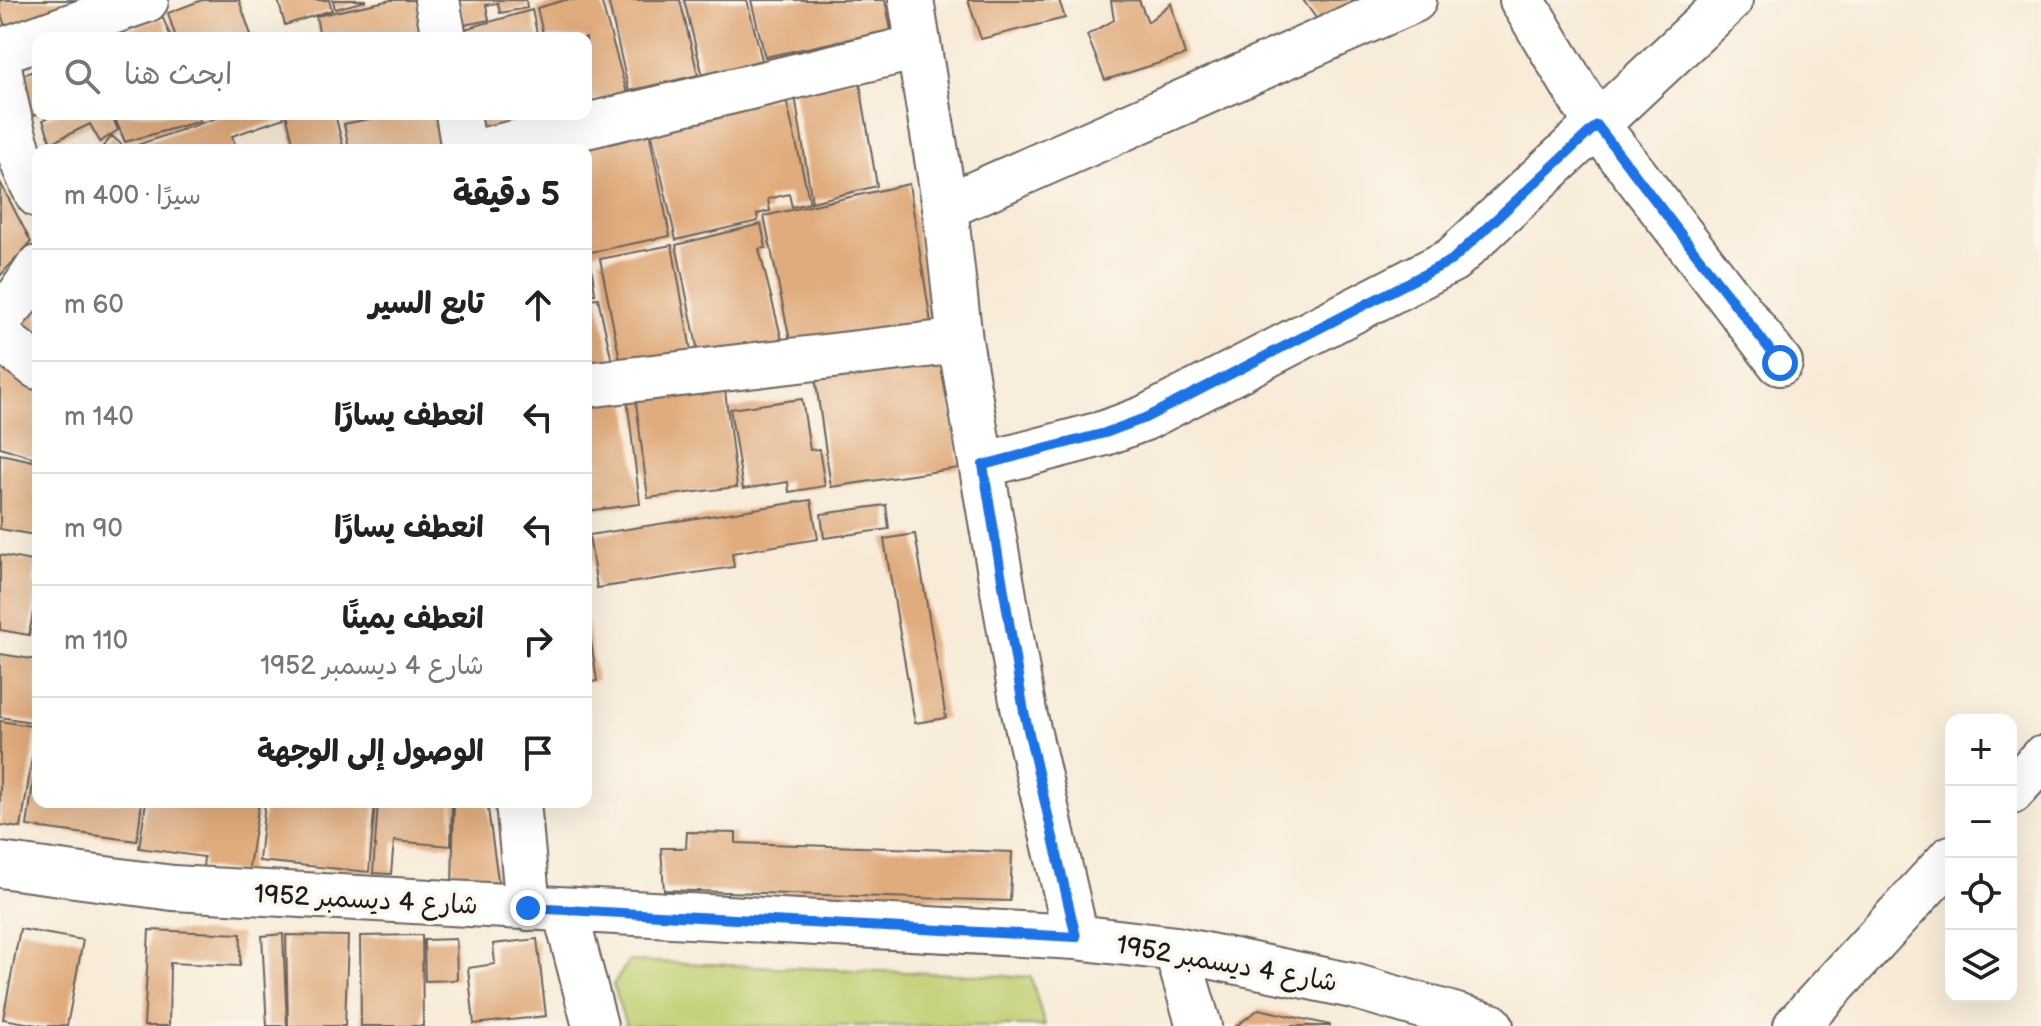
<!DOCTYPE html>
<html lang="ar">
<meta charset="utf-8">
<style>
:root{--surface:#fff;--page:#f6f6f6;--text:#222;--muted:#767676;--line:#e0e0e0}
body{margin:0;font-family:"Balsamiq Sans","Playpen Sans Arabic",sans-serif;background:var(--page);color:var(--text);direction:rtl}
.controls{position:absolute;right:24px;bottom:24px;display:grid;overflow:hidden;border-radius:16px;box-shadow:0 8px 32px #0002}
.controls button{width:72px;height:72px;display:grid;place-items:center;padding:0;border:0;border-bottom:2px solid var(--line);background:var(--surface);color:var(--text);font:40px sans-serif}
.stop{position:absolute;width:24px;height:24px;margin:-18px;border:6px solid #1a73e8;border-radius:50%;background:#fff}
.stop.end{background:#1a73e8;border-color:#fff;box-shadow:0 2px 8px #0008}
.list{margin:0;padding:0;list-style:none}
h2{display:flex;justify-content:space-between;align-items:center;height:104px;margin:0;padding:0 32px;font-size:34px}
h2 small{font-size:26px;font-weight:400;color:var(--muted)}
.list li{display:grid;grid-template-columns:52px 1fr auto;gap:24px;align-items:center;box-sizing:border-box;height:112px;padding:0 32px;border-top:2px solid var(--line)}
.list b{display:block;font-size:30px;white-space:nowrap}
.list p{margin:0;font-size:26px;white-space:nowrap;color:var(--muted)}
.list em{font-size:26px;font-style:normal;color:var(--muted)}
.icon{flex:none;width:44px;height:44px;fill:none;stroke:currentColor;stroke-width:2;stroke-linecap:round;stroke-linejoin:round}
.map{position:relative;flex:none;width:2041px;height:1026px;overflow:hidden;direction:ltr}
.search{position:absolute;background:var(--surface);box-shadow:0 8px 32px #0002;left:32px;top:32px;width:560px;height:88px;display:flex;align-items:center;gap:20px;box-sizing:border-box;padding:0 28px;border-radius:16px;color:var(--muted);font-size:30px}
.panel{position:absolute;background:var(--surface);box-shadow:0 8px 32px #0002;left:32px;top:144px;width:560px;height:664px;border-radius:16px;direction:rtl}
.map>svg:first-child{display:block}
.green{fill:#c0ce70;stroke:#6e7546;stroke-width:2}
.building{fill:#e0ab7d}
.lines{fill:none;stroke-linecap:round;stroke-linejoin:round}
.minor-casing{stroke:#69645d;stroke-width:48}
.minor{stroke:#fff;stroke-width:44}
.route{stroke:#1a73e8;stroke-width:10}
.labels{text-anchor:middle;stroke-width:8;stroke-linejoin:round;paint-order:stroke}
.street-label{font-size:26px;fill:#1c1c1c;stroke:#fbf7ec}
</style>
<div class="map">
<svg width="2041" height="1026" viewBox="0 0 2041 1026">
<rect width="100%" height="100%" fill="#fbf7ec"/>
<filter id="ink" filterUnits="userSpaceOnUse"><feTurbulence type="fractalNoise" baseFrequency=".0125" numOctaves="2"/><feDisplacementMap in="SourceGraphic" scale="16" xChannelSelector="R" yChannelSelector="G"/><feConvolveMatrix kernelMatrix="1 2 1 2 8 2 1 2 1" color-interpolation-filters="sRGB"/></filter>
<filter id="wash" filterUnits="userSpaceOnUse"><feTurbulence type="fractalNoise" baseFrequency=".006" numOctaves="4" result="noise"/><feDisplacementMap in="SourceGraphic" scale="32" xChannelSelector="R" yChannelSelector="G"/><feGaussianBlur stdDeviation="1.8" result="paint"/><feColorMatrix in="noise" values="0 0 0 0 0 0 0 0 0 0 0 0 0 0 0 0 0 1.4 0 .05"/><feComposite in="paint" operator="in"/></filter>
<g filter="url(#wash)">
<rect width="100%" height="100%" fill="#f8ead7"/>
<!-- green -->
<path class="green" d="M 629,961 L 1031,977 L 1045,1026 L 626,1026 L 613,985 Z"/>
<g id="blocks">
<!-- building -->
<path class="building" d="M 0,0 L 82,0 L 5,26 L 0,11 Z
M 202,0 L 239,0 L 252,38 L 176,38 L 168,13 Z
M 278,0 L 329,0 L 332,10 L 285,25 Z
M 333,0 L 365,0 L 365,1 L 335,9 Z
M 391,0 L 417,0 L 425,38 L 320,38 L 316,16 Z
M 459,0 L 526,0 L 527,8 L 500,13 L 498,3 L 486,5 L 489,20 L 464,25 Z
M 565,0 L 601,0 L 627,93 L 586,103 L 586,38 L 544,38 L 537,8 Z
M 608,0 L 680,0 L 698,75 L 629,91 Z
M 684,0 L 747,0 L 762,60 L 703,76 Z
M 751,0 L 885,0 L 891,30 L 765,57 Z
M 968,0 L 1059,0 L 1065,18 L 981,39 Z
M 1139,0 L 1148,22 L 1171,3 L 1185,55 L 1105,80 L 1087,35 L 1114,20 L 1111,1 Z
M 1303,0 L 1358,0 L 1319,22 Z
M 532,10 L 538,38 L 456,38 L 454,32 Z
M 163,18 L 171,38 L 104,38 L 104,37 Z
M 38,69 L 38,114 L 26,118 L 11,80 Z
M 859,78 L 877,186 L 812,202 L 794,89 Z
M 785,95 L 810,203 L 792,207 L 789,194 L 768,199 L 770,211 L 757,214 L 758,221 L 676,240 L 650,126 Z
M 55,114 L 111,114 L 118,130 L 100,142 L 90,124 L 51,143 L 43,120 Z
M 113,114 L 198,114 L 200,121 L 125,142 Z
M 228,114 L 283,114 L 284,118 L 232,136 L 237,150 L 143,150 L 137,145 Z
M 286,114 L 335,114 L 344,150 L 295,150 Z
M 393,114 L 437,114 L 444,150 L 349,150 L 344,124 Z
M 476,114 L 546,114 L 480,133 Z
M 648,127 L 670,236 L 586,253 L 586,150 L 561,150 Z
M 112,136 L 128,150 L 100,150 Z
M 0,182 L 31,242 L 0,276 Z
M 909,184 L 932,329 L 791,345 L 764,216 Z
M 761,224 L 766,248 L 759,249 L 785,352 L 700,361 L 676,245 Z
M 672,245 L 692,356 L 622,370 L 600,259 Z
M 590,256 L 595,294 L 586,295 L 586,257 Z
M 38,297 L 38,364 L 22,343 L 19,317 Z
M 598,298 L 613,366 L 586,371 L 586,299 Z
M 945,358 L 959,468 L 831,487 L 815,376 Z
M 15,367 L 38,390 L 38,459 L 0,447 L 0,369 Z
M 724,382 L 737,487 L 648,498 L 635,394 Z
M 626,391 L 640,504 L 586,511 L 586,396 Z
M 802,399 L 810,450 L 819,449 L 825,486 L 789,492 L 788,482 L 743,489 L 730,409 Z
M 0,454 L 38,462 L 38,515 L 35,535 L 0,529 Z
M 811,500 L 818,539 L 732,553 L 734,567 L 597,588 L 589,535 Z
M 886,505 L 889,529 L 824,538 L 821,514 Z
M 915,534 L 946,718 L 915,723 L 884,539 Z
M 0,555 L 37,562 L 33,583 L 38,586 L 29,635 L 0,630 Z
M 588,621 L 597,681 L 586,683 L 586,622 Z
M 0,654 L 38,660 L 38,723 L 0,717 Z
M 0,721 L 37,727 L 21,828 L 0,825 Z
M 36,763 L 38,802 L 142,802 L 137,841 L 27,826 Z
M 146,802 L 259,802 L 248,874 L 203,867 L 204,857 L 139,848 Z
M 265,802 L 375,802 L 369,872 L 259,861 Z
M 378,802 L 452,802 L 451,846 L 394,841 L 391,874 L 373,873 Z
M 454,802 L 487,802 L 499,887 L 452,887 Z
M 687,832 L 736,833 L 736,843 L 1012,852 L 1010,901 L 664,890 L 661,848 L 686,848 Z
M 20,929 L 83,940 L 67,1026 L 43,1026 L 3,1019 Z
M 149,930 L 241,934 L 240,966 L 170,963 L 169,1026 L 144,1026 Z
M 283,934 L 287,1026 L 267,1026 L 262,936 Z
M 286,935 L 348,936 L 345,1026 L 288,1026 Z
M 422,935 L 423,1026 L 361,1026 L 360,936 Z
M 456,939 L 457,980 L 425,981 L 424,940 Z
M 537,939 L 546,1016 L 474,1024 L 468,968 L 495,964 L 493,944 Z
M 1259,1009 L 1330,1025 L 1330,1026 L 1236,1026 Z"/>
</g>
</g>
<g filter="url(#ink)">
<use href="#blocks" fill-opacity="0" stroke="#69645d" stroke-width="2"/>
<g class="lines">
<defs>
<path id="minor" d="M 437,0 L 444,38
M 911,0 L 945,207 L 960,341 L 1024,712 L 1076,937
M 1522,0 L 1597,125 L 1780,363
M 0,51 L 146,0
M 0,71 C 7,114 17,157 38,195
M 458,114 L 464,150
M 485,150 L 918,47
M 945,207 L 1414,0
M 0,318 L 20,295 L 38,268
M 0,338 L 38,367
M 586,385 L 960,341
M 983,465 L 1105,433 L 1145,418 L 1452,260 L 1730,0
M 2011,792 L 2041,759
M 518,802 L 528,908
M 0,865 L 173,888 L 1076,937 L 1176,949 L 1353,986 L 1491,1026
M 565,910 L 595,1026
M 1176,949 L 1199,1026
M 1796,1026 L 1951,858"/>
</defs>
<!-- minor casing -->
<use href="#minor" class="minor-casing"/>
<!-- minor -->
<use href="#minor" class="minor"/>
</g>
</g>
<g class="lines" filter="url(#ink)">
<!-- route -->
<path class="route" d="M 528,908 L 1076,937 L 1024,712 L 983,465 L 1105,433 L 1145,418 L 1452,260 L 1597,125 L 1780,363"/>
</g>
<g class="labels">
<!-- street labels -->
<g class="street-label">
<text transform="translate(366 899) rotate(3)" y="9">شارع 4 ديسمبر 1952</text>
<text transform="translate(1227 963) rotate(10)" y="9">شارع 4 ديسمبر 1952</text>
</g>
</g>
</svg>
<div class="controls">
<button>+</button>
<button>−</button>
<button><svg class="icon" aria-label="locate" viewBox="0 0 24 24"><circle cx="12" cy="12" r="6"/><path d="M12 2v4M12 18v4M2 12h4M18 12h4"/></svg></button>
<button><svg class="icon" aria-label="layers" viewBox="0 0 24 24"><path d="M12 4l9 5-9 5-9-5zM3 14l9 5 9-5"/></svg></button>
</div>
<div class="stop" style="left:1780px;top:363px"></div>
<div class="stop end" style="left:528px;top:908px"></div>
<div class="search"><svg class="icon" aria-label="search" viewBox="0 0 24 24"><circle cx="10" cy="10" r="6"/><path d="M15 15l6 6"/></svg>ابحث هنا</div>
<section class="panel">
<h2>5 دقيقة<small>سيرًا · 400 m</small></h2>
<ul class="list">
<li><svg class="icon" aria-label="ahead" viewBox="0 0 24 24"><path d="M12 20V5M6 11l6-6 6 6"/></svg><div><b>تابع السير</b></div><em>60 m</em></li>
<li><svg class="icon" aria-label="left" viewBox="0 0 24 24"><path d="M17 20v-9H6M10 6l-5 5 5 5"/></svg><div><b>انعطف يسارًا</b></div><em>140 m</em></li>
<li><svg class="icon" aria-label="left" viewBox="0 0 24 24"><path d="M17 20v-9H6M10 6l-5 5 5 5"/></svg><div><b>انعطف يسارًا</b></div><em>90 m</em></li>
<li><svg class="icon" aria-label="right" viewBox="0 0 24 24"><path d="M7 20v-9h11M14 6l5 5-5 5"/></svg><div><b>انعطف يمينًا</b><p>شارع 4 ديسمبر 1952</p></div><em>110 m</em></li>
<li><svg class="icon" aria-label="arrive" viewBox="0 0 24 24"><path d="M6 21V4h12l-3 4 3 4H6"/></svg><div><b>الوصول إلى الوجهة</b></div></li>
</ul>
</section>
</div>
